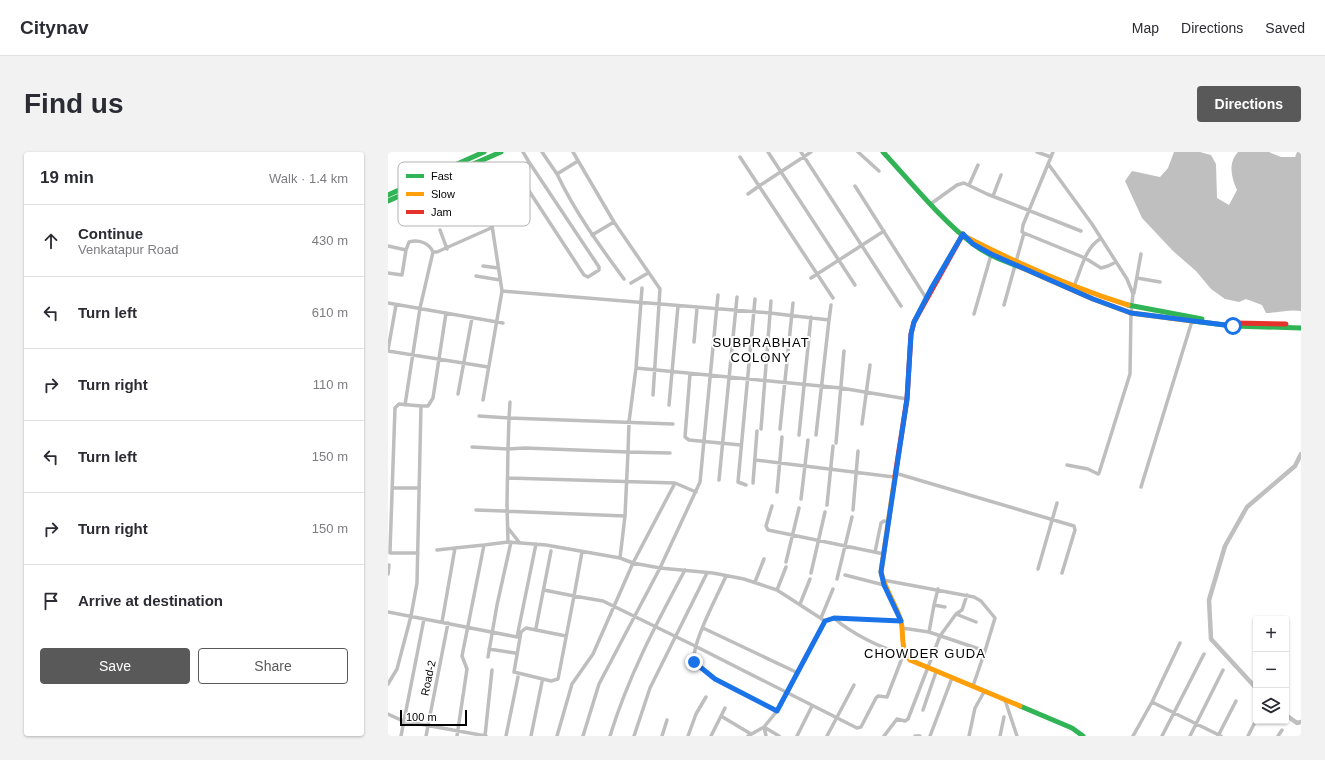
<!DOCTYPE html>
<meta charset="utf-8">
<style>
:root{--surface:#fff;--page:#f2f2f3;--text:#2b2b33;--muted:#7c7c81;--line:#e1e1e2;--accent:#595959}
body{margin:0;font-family:Helvetica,sans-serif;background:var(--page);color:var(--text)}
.controls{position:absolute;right:12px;bottom:12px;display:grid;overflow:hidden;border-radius:4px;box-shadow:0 1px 3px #0004}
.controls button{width:36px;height:36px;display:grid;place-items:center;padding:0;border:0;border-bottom:1px solid var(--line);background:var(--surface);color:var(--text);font:20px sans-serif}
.scale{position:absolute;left:12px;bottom:10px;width:67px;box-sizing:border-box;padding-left:4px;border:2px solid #000;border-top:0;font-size:11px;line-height:14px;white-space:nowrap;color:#000;-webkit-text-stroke:3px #fff;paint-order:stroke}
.stop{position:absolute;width:12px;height:12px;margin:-9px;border:3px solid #1a73e8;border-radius:50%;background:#fff}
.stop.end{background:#1a73e8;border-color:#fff;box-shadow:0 1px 4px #0008}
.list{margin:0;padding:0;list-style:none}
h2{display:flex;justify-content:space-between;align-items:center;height:52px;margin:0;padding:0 16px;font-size:17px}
h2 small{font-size:13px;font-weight:400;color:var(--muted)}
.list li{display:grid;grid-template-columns:26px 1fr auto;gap:12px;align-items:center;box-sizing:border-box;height:72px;padding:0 16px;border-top:1px solid var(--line)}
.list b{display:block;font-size:15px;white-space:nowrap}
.list p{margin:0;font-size:13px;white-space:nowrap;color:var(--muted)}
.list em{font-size:13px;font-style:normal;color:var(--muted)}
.actions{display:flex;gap:8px;padding:12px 16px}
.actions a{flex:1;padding:9px 0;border:1px solid var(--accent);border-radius:4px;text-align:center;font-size:14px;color:var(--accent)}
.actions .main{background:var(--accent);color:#fff}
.icon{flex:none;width:22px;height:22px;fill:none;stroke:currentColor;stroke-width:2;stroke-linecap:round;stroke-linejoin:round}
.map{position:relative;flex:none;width:913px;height:584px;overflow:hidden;border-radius:4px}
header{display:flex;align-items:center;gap:24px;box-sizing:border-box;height:56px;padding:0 20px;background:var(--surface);border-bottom:1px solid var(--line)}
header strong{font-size:19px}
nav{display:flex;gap:22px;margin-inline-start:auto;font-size:14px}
.intro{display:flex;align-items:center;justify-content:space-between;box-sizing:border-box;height:96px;padding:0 24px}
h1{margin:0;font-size:28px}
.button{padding:10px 18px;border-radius:4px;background:var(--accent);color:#fff;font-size:14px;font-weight:700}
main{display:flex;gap:24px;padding:0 24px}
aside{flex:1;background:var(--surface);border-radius:4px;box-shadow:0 1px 3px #0004}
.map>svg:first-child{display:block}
.water{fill:#bfbfbf}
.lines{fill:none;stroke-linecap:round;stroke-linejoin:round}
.canal{stroke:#bfbfbf;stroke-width:4.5}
.street{stroke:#bebebe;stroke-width:3.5}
.fast{stroke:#30b455;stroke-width:5}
.slow{stroke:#ff9f0a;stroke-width:5}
.jam{stroke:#e5322d;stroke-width:5}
.route{stroke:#1a73e8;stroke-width:5}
.labels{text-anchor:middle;stroke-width:4;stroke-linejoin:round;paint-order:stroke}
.street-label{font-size:11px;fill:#000;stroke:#fff}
.quarter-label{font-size:13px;letter-spacing:1px;fill:#000;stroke:#fff}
.key{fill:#fff;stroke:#b2b2b2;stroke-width:1}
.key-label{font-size:11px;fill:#000}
</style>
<header>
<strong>Citynav</strong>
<nav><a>Map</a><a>Directions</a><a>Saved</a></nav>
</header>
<div class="intro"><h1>Find us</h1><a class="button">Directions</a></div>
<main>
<aside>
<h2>19 min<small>Walk · 1.4 km</small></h2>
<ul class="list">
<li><svg class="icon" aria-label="ahead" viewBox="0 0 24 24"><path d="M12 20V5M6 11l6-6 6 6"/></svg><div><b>Continue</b><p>Venkatapur Road</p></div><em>430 m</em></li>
<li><svg class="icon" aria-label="left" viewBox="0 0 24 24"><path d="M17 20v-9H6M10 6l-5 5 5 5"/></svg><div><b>Turn left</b></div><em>610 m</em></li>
<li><svg class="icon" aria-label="right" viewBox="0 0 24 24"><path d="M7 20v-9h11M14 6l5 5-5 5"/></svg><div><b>Turn right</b></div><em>110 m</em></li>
<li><svg class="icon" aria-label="left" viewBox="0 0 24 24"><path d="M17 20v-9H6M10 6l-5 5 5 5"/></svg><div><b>Turn left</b></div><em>150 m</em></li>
<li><svg class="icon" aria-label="right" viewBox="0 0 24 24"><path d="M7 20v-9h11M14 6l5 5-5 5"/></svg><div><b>Turn right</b></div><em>150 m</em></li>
<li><svg class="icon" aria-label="arrive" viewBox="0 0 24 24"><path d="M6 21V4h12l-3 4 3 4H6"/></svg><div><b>Arrive at destination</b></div></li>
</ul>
<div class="actions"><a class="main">Save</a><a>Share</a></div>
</aside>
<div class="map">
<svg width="913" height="584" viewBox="0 0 913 584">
<rect width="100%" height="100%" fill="#fff"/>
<!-- water -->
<path class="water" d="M 786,0 L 812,0 L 823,3 L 828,12 L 829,46 L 841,53 L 849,38 C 843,25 840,11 850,0 L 881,0 L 893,5 L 907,5 L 909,0 L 913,0 L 913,159 C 901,157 890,161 878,161 L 874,153 L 858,147 L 851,150 L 837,147 L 823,137 L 808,119 L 785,99 L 754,66 L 737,29 L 744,19 L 772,25 L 780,16 Z"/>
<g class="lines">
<!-- canal -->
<path class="canal" d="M 868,536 L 823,487 L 821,448 L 837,394 L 859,355 L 907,314 L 913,302
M 898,563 L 909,571 L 913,570"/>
<!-- street -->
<path class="street" d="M 135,0 L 141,10 L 211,115 L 211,118 L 200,125 L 196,123 L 128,19 L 130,16 L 141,10
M 154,0 L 169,22
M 185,0 L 226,70 L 272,137 L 265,243
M 380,0 L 467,133
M 413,0 L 513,154
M 423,0 L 371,34 L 445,146
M 470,0 L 491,19
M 649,0 L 663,5
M 352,5 L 371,34 L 360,42
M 94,8 L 114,139 L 382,161 L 441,168 L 428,283
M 190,9 L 169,22 C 187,60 211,93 236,127
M 661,13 L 704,72 L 739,127 L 745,142 L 743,161 L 742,222 L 711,321 L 710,322 L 700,317 L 679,313
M 581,33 L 590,13
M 467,34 L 538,146
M 605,44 L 613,23
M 544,51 L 569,33 L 576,31 L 599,42 L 693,79
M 52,78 L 59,97
M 636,81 L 697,106 L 713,116 L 720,114 L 728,110
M 204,83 L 226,70
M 0,94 L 18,98
M 95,114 L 110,116
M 0,121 L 14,123 L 18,98 L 21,90 C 31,87 41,91 45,100 L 49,100 L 103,76
M 88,124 L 112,128
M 423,126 L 496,79
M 749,126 L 772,130
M 243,131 L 260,121
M 686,134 C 693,118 697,96 712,87
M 746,141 L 753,102
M 0,151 L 115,171
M 616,153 L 636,81 L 634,80 L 635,73 L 665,0
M 586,162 L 603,103
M 441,168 L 443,153
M 306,190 L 309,156
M 0,198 L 8,153
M 0,199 L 100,215
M 248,216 L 453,236 L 519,247
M 302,222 L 297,285 L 301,288 L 353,293
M 70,242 L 84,166
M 95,248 L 114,139
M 17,253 L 32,156 L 45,100
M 281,253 L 290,154
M 91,264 L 121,266 L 122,250
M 474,272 L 482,213
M 373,277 L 383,149
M 392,277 L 405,151
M 411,283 L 423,165
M 448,291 L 456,199
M 84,295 L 120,297 L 121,266 L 285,272
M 367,308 L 506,325
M 507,321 L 686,374 L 687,378 L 674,421
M 120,326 L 287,331 L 308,340
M 331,328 L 349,145
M 365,331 L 369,279
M 358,333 L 350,330 L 367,147
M 753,335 L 804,169
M 4,336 L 31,336
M 389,340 L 394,285
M 413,347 L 420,288
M 439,353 L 445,294
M 384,354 L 378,374 L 380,378 L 496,402
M 88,358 L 237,364
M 465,358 L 470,299
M 120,376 L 131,390
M 120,390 L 158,393 L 232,406 L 245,411 L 272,416 L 325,421 L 356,427 L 389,438 L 437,469
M 49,398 L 67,396
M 487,400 L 493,371 L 496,369 L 501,370
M 30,401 L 2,401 L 2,399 L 7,256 L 11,252 L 33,254
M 232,406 L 237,364 L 240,300 L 282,301
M 398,410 L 411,356
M 650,417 L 669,351
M 423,421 L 437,360
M 0,422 L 1,413
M 457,423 L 496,433
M 338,424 C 330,443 303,492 306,510 L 327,527 L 389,559
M 449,427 L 464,365
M 495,428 L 586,445 L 593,449 L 607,466 L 597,499 L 541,480 L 514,476
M 367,430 L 376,407
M 550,437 L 546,453 L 557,455
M 156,438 L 186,444 L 194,400
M 389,438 L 398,415
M 412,452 L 422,427
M 0,460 L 129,485 L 148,392
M 568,462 L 588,470
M 433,466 L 445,437
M 446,466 C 459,478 498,501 515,499
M 54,470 L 67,396 L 96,393
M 148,476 L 163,399
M 315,476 L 410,521
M 541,480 L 546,453
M 178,484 L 138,476 L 133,480 L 126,520 L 163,529 L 170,527 L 186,444 L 215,449 L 307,494 L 469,576 L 473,575 L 488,546 L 490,544 L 499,545 L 516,501
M 101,497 L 127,501
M 100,505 L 109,453 L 123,390
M 0,532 L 9,517 L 23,464 L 29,431 L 33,254 L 40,254 L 45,246 L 58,161
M 585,534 L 597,499
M 617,548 L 629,584
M 764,550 L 833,584
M 535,558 L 548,520
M 0,562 L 15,569 L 98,584
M 333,564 L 363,582
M 376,575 L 391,584
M 376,575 L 378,584
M 13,584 L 36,467
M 38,584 L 60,471
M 69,584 L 79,517 L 74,504 L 96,393 L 120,390 L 119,352 L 120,297 L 137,296 L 240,300 L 241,270 L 248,216 L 254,136
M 97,584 L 104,518
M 118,584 L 130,525
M 143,584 L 154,530
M 169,584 L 184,532 L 205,502 L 245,411 L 287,331
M 195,584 L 211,532 L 272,416 L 312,330 L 330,143
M 222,584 C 240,525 268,472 297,418
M 246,584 L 262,536 L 319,421
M 274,584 L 279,568
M 300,584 L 308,562 L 318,545
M 323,584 L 337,556
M 360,584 L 376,575 L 389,559 L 437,469 L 446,466 L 513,469
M 409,584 L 424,554
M 439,584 L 466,533
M 496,584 L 509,567 L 517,569 L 520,567 L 552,484 L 568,462 L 574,458 L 579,443
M 527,584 L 532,584
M 542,584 L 564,526
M 581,584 L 587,556 L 596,540
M 612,584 L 616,565
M 745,584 L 764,550 L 792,491
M 774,584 L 816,502
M 802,584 L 835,518
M 830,584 L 848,549
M 860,584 L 868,568
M 890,584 L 894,578"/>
<!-- fast -->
<path class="fast" d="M 495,0 C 522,29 554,69 585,92 C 599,103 616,109 632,115
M 0,43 L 96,0
M 0,49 L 113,0
M 740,153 L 814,167
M 804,169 L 845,174 L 913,176
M 632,554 L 684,576 L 695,584"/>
<!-- slow -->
<path class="slow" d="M 580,86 C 631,112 685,136 740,153
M 632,115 L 705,147 L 743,161 L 804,169
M 507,324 L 493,420 C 497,438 508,452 513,469 C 516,483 512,496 522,508 L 632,554"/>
<!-- jam -->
<path class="jam" d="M 848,171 L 898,172
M 507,324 L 519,247 L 523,182 L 526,170 L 575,82"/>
</g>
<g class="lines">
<!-- route -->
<path class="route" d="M 306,510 L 327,527 L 389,559 L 437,469 L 446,466 L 513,469 L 496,433 L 493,420 L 519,247 L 523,182 L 526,170 L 544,135 L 575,82 L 585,92 L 603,102 L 705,147 L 743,161 L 845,174"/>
</g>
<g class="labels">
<!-- street labels -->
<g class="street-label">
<text transform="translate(40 526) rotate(-78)" y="4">Road-2</text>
</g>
<!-- quarter labels -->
<g class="quarter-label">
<text x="373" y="195">SUBPRABHAT<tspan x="373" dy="15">COLONY</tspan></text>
<text x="537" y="506">CHOWDER GUDA</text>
</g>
</g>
<!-- legend -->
<rect x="10" y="10" width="132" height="64" rx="6" class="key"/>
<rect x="18" y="22" width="18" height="4" fill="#30b455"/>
<rect x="18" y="40" width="18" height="4" fill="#ff9f0a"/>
<rect x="18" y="58" width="18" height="4" fill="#e5322d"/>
<g class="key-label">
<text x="43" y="28">Fast</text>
<text x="43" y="46">Slow</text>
<text x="43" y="64">Jam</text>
</g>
</svg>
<div class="controls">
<button>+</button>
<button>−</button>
<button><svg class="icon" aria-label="layers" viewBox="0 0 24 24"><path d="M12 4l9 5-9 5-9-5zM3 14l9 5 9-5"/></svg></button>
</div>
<div class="scale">100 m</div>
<div class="stop" style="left:845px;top:174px"></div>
<div class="stop end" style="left:306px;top:510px"></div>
</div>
</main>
